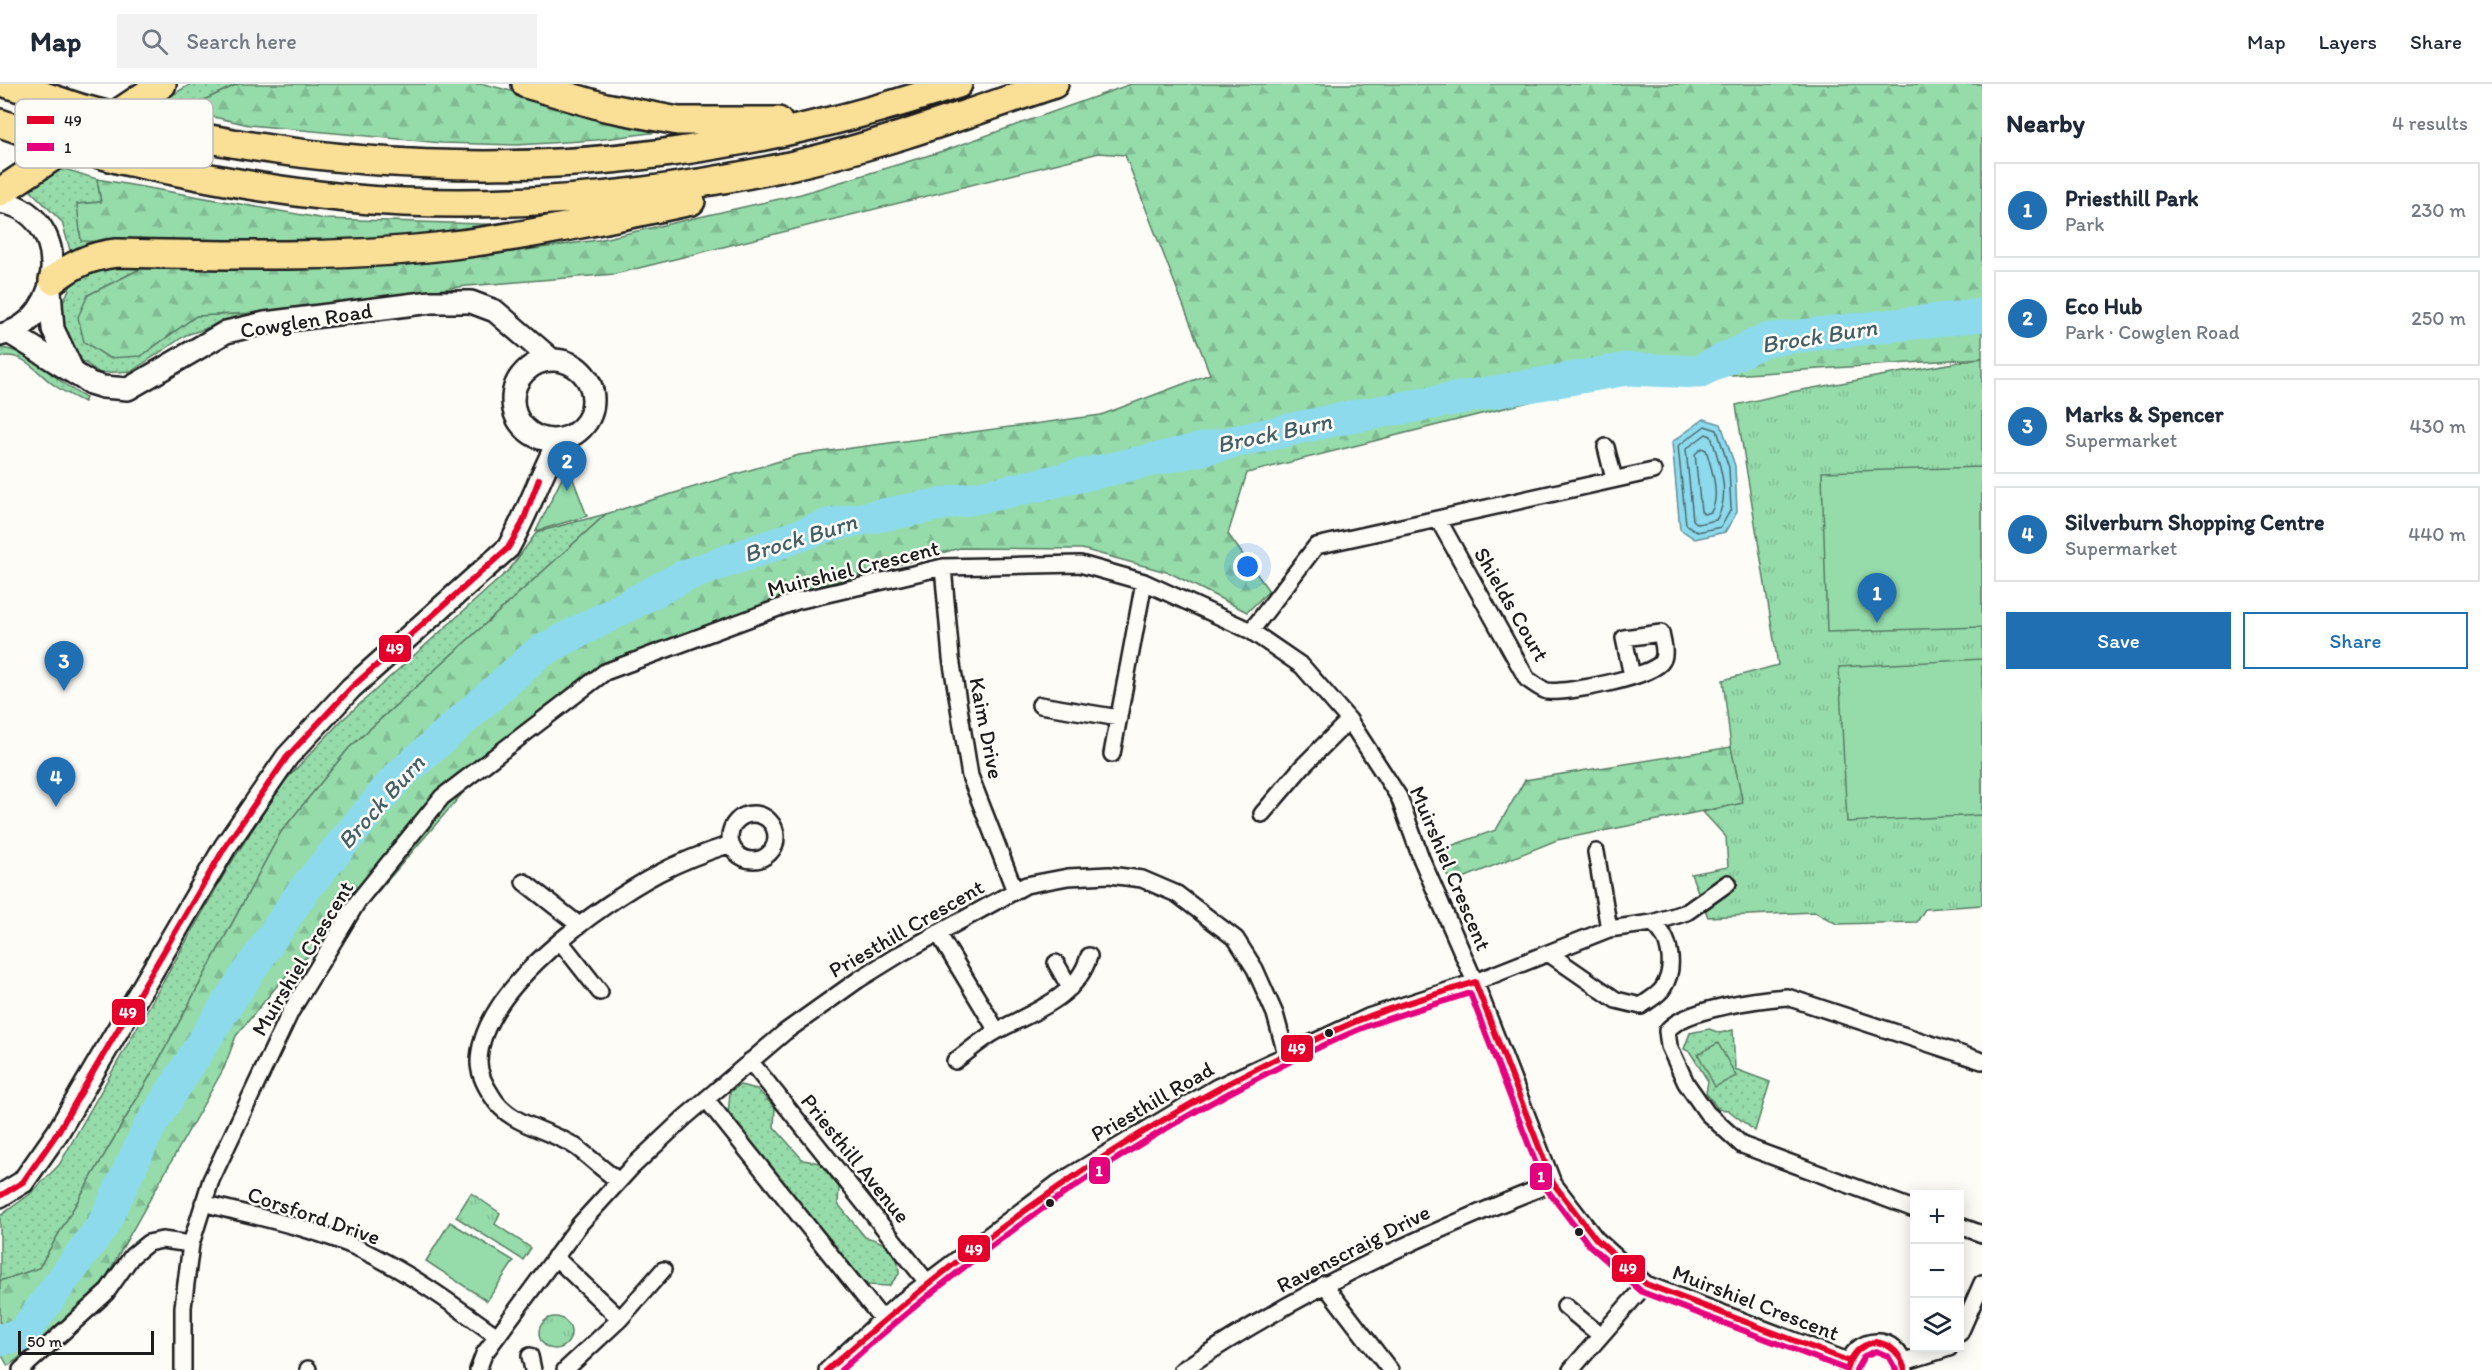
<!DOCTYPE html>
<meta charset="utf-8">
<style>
:root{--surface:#fff;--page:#f2f2f3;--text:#1f2937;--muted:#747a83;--line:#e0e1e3;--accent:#1f6fb2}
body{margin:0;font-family:Itim,sans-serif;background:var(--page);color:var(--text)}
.controls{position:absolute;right:18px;bottom:18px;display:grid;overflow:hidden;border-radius:0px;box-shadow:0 3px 15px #0003}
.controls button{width:54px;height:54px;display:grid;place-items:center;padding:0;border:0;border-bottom:2px solid var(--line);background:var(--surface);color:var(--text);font:30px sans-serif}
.scale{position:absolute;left:18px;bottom:15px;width:136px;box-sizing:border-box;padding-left:6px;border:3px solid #1c1c1c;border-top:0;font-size:16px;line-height:21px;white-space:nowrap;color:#1c1c1c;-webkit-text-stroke:4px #fdfcf7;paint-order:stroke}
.you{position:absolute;left:1248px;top:483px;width:21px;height:21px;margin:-15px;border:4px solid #fff;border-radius:50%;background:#1a73e8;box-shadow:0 0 0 9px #1a73e833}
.badge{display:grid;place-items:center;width:39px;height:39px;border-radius:50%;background:var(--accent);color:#fff;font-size:20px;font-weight:700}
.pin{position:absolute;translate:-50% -50px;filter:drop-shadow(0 2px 3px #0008)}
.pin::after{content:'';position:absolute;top:32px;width:21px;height:18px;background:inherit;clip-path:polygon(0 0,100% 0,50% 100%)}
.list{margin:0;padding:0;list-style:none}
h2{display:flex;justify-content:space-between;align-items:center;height:78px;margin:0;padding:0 24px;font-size:26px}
h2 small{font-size:20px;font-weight:400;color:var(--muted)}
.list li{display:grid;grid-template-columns:39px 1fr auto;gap:18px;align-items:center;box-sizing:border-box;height:96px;margin:0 12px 12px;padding:0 12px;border:2px solid var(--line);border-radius:0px}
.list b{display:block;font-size:22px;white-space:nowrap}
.list p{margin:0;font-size:20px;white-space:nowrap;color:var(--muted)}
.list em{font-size:20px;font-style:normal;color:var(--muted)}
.actions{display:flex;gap:12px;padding:18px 24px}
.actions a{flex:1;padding:14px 0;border:2px solid var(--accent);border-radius:0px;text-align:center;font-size:21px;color:var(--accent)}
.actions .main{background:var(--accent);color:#fff}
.icon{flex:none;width:33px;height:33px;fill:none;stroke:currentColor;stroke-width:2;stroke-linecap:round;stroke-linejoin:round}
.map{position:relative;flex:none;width:1982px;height:1286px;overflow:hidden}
header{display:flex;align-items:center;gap:36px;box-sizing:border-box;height:84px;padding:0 30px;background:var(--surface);border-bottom:2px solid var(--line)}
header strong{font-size:28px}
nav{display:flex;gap:33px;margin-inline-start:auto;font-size:21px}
.search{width:420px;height:54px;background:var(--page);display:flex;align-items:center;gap:15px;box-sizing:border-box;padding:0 21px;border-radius:0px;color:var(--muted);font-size:22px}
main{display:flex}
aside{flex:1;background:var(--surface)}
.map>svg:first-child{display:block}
.grass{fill:url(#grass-dots);stroke:#587c63;stroke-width:1.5}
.forest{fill:url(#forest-firs);stroke:#587c63;stroke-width:1.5}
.park{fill:url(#park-tufts);stroke:#587c63;stroke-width:1.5}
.garden{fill:#95dcaa;stroke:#587c63;stroke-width:1.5}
.water{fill:#8ddaec;stroke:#608e99;stroke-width:1.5}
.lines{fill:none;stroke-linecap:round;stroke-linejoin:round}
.shore{stroke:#49686f;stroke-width:1.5}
.river{stroke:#8ddaec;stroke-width:33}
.street-casing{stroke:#1c1c1c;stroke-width:20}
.secondary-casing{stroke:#1c1c1c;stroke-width:26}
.highway-casing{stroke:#1c1c1c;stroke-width:32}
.street{stroke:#fdfcf7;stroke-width:15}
.secondary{stroke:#fdfcf7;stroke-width:21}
.highway{stroke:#fadf96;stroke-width:27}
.highway-bridge-casing{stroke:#1c1c1c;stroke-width:32;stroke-linecap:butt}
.highway-bridge{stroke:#fadf96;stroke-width:27}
.bus-1-casing{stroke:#fdfcf7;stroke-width:10}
.bus-2-casing{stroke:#fdfcf7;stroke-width:10}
.bus-1{stroke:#e4002b;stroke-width:6}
.bus-2{stroke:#e5007d;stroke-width:6}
.bus-dot{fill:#1c1c1c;stroke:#fdfcf7;stroke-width:2}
.labels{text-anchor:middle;stroke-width:5;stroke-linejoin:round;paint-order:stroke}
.street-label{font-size:22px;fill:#1c1c1c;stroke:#fdfcf7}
.water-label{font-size:24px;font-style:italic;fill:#445e65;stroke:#fdfcf7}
.key{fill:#fdfcf7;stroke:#bab9b5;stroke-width:1.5}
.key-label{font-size:16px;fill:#1c1c1c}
.line-badge{stroke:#fdfcf7;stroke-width:2}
.badge-label{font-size:16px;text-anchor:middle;font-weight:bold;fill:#fff}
</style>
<header>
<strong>Map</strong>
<div class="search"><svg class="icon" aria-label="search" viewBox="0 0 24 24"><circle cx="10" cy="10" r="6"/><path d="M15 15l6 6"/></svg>Search here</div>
<nav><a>Map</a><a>Layers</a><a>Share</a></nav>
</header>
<main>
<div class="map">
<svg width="1982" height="1286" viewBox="0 0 1982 1286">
<defs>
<pattern id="grass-dots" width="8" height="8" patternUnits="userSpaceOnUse" patternTransform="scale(1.5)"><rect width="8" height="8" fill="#95dcaa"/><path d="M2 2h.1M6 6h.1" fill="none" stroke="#80bc92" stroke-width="1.8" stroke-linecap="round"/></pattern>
<pattern id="forest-firs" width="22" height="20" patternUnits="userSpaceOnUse" patternTransform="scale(1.5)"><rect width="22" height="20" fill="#95dcaa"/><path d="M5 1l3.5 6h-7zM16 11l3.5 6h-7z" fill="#80bc92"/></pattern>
<pattern id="park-tufts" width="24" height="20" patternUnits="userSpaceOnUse" patternTransform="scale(1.5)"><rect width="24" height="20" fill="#95dcaa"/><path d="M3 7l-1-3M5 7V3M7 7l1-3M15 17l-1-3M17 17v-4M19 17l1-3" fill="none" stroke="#80bc92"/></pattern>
</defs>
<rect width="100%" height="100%" fill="#fdfcf7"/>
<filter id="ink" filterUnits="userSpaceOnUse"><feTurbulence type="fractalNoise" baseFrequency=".0167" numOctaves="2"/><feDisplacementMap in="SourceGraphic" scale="12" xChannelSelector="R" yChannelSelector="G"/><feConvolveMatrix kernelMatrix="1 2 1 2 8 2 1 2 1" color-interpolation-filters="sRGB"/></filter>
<g filter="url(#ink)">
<!-- grass -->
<path class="grass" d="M 191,0 L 238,0 L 183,26 L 158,19 Z
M 55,82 L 97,95 L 101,118 L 78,120 L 81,156 L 101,157 L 75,168 L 70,166 L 62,138 L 31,107 Z
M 99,184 L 142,184 L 88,211 L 141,272 L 196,232 L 253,229 L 186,251 L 132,287 L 100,289 L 75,272 L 63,251 L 62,220 L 75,193 Z
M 0,264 C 33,266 56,299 86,314 L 84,318 C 74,313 63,308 54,301 C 37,289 24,267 0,273 Z
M 606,430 L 349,664 L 281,748 L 153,987 L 39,1184 L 0,1197 L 0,1132 L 29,1111 L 59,1081 L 229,782 L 282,700 L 341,637 L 509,486 L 537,448 Z
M 1709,945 L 1720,949 L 1733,946 L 1735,985 L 1770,998 L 1755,1047 L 1728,1026 L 1718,1025 L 1706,1009 L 1708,997 L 1690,968 L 1684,965 L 1690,949 Z
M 740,1001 L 757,1005 L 775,1024 L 774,1043 L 803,1076 L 820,1079 L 839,1103 L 838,1120 L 865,1153 C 885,1157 900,1167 899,1190 L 889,1202 L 867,1201 L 728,1032 L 730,1008 Z"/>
<!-- forest -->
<path class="forest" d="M 238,0 L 484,0 L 666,47 L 596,56 L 517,61 L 442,59 L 249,41 L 183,26 Z
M 1131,0 L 1982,0 L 1982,274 L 1600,300 L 1247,389 L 1228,450 L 1269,507 L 1247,528 L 1170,489 L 1082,465 L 960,464 L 800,507 L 618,589 L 468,703 L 375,811 L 281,897 L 236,952 L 224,984 L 101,1202 L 53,1248 L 8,1282 L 0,1268 L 0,1197 L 39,1184 L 153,987 L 281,748 L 349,664 L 606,430 L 799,371 L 1101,331 L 1210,290 L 1125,71 L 1099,69 L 615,190 L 467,202 L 253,229 L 196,232 L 141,272 L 109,274 L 84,258 L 78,233 L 88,211 L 142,184 L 353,182 L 482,172 L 598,156 L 801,110 L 946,66 Z
M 97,95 L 325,135 L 513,141 L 418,154 L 308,161 L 81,157 L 77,120 L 101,118 Z
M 1731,663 L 1744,719 L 1557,756 L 1451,799 L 1436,767 L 1496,746 L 1525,696 Z"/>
<!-- park -->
<path class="park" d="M 1982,274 L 1982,821 L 1925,825 L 1917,838 L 1837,840 L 1815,828 L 1708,833 L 1691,790 L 1728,783 L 1726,753 L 1703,728 L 1743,719 L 1731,663 L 1723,596 L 1778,581 L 1736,321 L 1791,308 Z
M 1718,959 L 1736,992 L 1715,1003 L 1698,970 Z
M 471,1109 L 500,1129 L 495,1140 L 531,1164 L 523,1176 L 456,1133 Z
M539 1249a16 16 0 1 1 32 0a16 16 0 1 1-32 0Z"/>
<!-- garden -->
<path class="garden" d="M 568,382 L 587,432 L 536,447 Z
M 1982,383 L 1982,543 L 1827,548 L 1822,388 Z
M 1982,575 L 1982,731 L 1847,738 L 1839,583 Z
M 450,1138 L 514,1177 L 487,1217 L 426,1177 Z"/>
<!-- water -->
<path class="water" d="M 1704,335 L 1721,340 L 1735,382 L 1737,428 L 1725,448 L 1695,455 L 1680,445 L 1672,358 Z"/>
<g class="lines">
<!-- shore -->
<path class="shore" d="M 1705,342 L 1717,346 L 1729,384 L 1731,425 L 1721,443 L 1697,448 L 1686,440 L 1678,362 Z
M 1706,350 L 1711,352 C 1719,377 1732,412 1716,436 L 1698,440 L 1693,436 L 1686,365 Z
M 1702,364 L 1706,366 C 1711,382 1721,412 1711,428 L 1704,430 L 1701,427 L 1695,370 Z"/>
<!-- river -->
<path class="river" d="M 0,1256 L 22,1251 L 103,1141 L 149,1044 L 229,917 L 303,807 L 396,695 L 538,569 L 682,493 L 829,441 L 1001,409 L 1339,335 L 1627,285 L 1698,288 L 1765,256 L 1982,231"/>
<defs>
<path id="street" d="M 1606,363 L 1614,395
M 1438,435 L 1527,595 C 1533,599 1540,605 1547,607 C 1565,610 1654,593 1662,577 C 1667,569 1662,557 1661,549 L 1624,554 L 1632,592
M 943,483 L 951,574 L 970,692 L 1015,807
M 1251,547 L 1316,462 L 1653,387
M 1040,621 L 1119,634
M 1112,670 L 1144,498
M730 753a23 23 0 1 1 46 0a23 23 0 1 1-46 0Z
M 1262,730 L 1302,683 L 1349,636
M 1596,768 L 1609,845
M 524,798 L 579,841
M 1652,839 L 1687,828 L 1728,799
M 938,849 L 997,947
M 560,857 L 600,908
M 1056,879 L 1070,904
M 750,977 L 927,1198
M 955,977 C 969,967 982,955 997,947 C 1032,928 1077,914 1089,872
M 706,1015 L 882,1235
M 619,1097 C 604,1087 591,1074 576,1063 C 550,1045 509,1042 492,1012 C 486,1003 479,989 479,978 C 480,905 601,820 659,789 C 682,777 706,768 731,760
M 203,1119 C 255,1133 313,1143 362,1166 C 410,1189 454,1221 497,1252
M 1914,1125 L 1742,1061 L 1707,1029 L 1686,999 L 1669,962 L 1667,947 C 1683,925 1760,915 1787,913 L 1982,977
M 1960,1142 L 1982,1150
M 555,1173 L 620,1235
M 1324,1200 L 1390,1286
M 1565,1222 L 1600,1251
M 1960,1249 L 1982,1199
M 530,1272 L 533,1286
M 1904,1278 L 1949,1264
M 308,1285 L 308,1286
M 21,1286 L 106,1209 L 132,1172 L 148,1159 L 162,1156 L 191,1160
M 183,1286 L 183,1223 L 191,1160 L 211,1096 L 291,927 L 335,855 L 358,817 L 442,713 L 605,588 L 797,517 L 943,483 L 1080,480 L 1144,498 L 1251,547 L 1302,582 L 1349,636 L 1399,713 L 1421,774 L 1475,898 L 1553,1099 L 1596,1155 L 1646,1200 L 1848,1277
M 478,1286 L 484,1270 L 580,1140 L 631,1084 L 684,1034 L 785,948 L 858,896 L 900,870 L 1026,801 L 1068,793 L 1109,791 L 1142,795 L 1177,810 L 1236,855 L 1255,885 L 1275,930 L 1286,970
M 565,1286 L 620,1235 L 663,1186
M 827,1286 L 897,1221 L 1058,1099 L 1217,1003 L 1368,933 L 1475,898 L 1609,845 L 1652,839 C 1671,852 1676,884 1663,904 C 1659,911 1647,917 1641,922 L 1616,916 L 1548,869
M 1182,1286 C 1298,1208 1423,1149 1553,1099
M 1571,1286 L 1646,1200
M 1847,1286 C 1852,1249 1900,1248 1905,1286"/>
<path id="secondary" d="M 0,118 C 70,128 69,236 0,251
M 50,207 L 53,245 L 72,285
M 10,249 L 90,299 L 103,303 L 128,305 L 226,248 L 265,239 L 431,218 L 471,218 L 495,227 L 552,276
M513 316a40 40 0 1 1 80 0a40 40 0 1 1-80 0Z
M 0,1112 L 23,1098 L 58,1048 L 225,763 L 287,673 L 351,604 L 508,464 C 528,429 540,392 559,356"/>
<path id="highway" d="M 8,0 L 80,24
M 526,0 L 605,23 L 678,37 L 778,37
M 0,39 L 46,55
M 159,45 C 439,105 687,90 958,0
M 121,76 C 214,96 309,114 404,118 C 530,123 657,110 780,84 C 873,64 964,31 1054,0
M 0,108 L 162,0
M 53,196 C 73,180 91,172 116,169 C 228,171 342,175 453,161 C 533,151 612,134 691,117"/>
</defs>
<!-- street casing -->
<use href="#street" class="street-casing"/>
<!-- secondary casing -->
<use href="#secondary" class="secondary-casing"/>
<!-- highway casing -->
<use href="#highway" class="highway-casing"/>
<!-- street -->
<use href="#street" class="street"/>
<!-- secondary -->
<use href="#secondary" class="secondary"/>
<!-- highway -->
<use href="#highway" class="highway"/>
<defs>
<path id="highway-bridge" d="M 80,24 L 159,45
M 46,55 L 121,76"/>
</defs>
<!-- highway-bridge casing -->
<use href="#highway-bridge" class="highway-bridge-casing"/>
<!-- highway-bridge -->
<use href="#highway-bridge" class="highway-bridge"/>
<defs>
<path id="bus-1" d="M 1475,898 L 1553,1099 L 1596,1155 L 1646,1200 L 1848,1277
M 0,1112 L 23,1098 L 58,1048 L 225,763 L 287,673 L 351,604 L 508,464 L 522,440 L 539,395
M 827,1286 C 958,1170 1096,1067 1252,987 C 1290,968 1328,948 1367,933 C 1402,919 1439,910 1475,898
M 1847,1286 C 1852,1270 1859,1261 1876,1258 C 1893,1261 1900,1270 1905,1286"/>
<path id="bus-2" d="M 841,1286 C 968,1173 1103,1073 1256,995 C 1293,976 1331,956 1370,941 C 1403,929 1437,920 1470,909 L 1545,1103 L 1589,1161 L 1642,1208 L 1845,1285
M 1856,1286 L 1864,1272 L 1876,1267 L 1888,1272 L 1896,1286"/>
</defs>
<!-- bus-1 casing -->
<use href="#bus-1" class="bus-1-casing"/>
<!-- bus-2 casing -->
<use href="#bus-2" class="bus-2-casing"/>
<!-- bus-1 -->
<use href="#bus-1" class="bus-1"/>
<!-- bus-2 -->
<use href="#bus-2" class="bus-2"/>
</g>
</g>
<!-- markers -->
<g class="bus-dot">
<circle cx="1329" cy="949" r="5"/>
<circle cx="1050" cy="1119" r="5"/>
<circle cx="1579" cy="1148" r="5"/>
</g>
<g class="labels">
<!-- street labels -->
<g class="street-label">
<text transform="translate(306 236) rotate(-9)" y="8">Cowglen Road</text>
<text transform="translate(853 484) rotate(-14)" y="8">Muirshiel Crescent</text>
<text transform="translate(1512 520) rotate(60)" y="8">Shields Court</text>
<text transform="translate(987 644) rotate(79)" y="8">Kaim Drive</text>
<text transform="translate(1451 784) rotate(67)" y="8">Muirshiel Crescent</text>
<text transform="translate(906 844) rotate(-30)" y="8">Priesthill Crescent</text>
<text transform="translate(302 874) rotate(-59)" y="8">Muirshiel Crescent</text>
<text transform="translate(1152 1017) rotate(-30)" y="8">Priesthill Road</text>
<text transform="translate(856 1074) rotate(51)" y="8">Priesthill Avenue</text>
<text transform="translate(314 1131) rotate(19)" y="8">Corsford Drive</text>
<text transform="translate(1353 1164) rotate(-27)" y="8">Ravenscraig Drive</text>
<text transform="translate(1756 1218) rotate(21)" y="8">Muirshiel Crescent</text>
</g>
<!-- water labels -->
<g class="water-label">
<text transform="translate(1819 252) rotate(-9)" y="8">Brock Burn</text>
<text transform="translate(1274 349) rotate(-12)" y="8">Brock Burn</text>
<text transform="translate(800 454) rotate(-17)" y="8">Brock Burn</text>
<text transform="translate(381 718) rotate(-48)" y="8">Brock Burn</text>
</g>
</g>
<!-- legend -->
<rect x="15" y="15" width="198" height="69" rx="9" class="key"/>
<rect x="27" y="32" width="27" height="8" fill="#e4002b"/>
<rect x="27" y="59" width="27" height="8" fill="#e5007d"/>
<g class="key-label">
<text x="64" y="42">49</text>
<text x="64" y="69">1</text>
</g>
<g class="line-badge">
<rect x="378" y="550" width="34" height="29" rx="6" fill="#e4002b"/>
<rect x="111" y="914" width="35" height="28" rx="6" fill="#e4002b"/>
<rect x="1280" y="950" width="34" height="29" rx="6" fill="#e4002b"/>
<rect x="1088" y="1072" width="23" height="29" rx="6" fill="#e5007d"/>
<rect x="1529" y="1078" width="24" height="29" rx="6" fill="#e5007d"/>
<rect x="957" y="1150" width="34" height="29" rx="6" fill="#e4002b"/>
<rect x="1611" y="1170" width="35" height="29" rx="6" fill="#e4002b"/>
</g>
<g class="badge-label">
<text x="395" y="570">49</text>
<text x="128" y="934">49</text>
<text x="1297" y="970">49</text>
<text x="1099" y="1092">1</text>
<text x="1541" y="1098">1</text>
<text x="974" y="1171">49</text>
<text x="1628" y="1190">49</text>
</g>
</svg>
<div class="controls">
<button>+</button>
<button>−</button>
<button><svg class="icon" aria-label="layers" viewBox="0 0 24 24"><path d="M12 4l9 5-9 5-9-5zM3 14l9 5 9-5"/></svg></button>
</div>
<div class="scale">50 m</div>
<div class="you"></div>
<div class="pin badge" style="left:1877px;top:539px">1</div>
<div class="pin badge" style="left:567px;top:407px">2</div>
<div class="pin badge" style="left:64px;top:607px">3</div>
<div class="pin badge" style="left:56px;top:723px">4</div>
</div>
<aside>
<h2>Nearby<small>4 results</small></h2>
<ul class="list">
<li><span class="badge">1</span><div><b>Priesthill Park</b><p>Park</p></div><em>230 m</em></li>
<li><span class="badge">2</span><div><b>Eco Hub</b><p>Park · Cowglen Road</p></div><em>250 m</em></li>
<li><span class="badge">3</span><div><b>Marks &amp; Spencer</b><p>Supermarket</p></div><em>430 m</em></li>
<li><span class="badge">4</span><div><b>Silverburn Shopping Centre</b><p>Supermarket</p></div><em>440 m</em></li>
</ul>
<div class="actions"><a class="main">Save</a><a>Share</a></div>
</aside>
</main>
